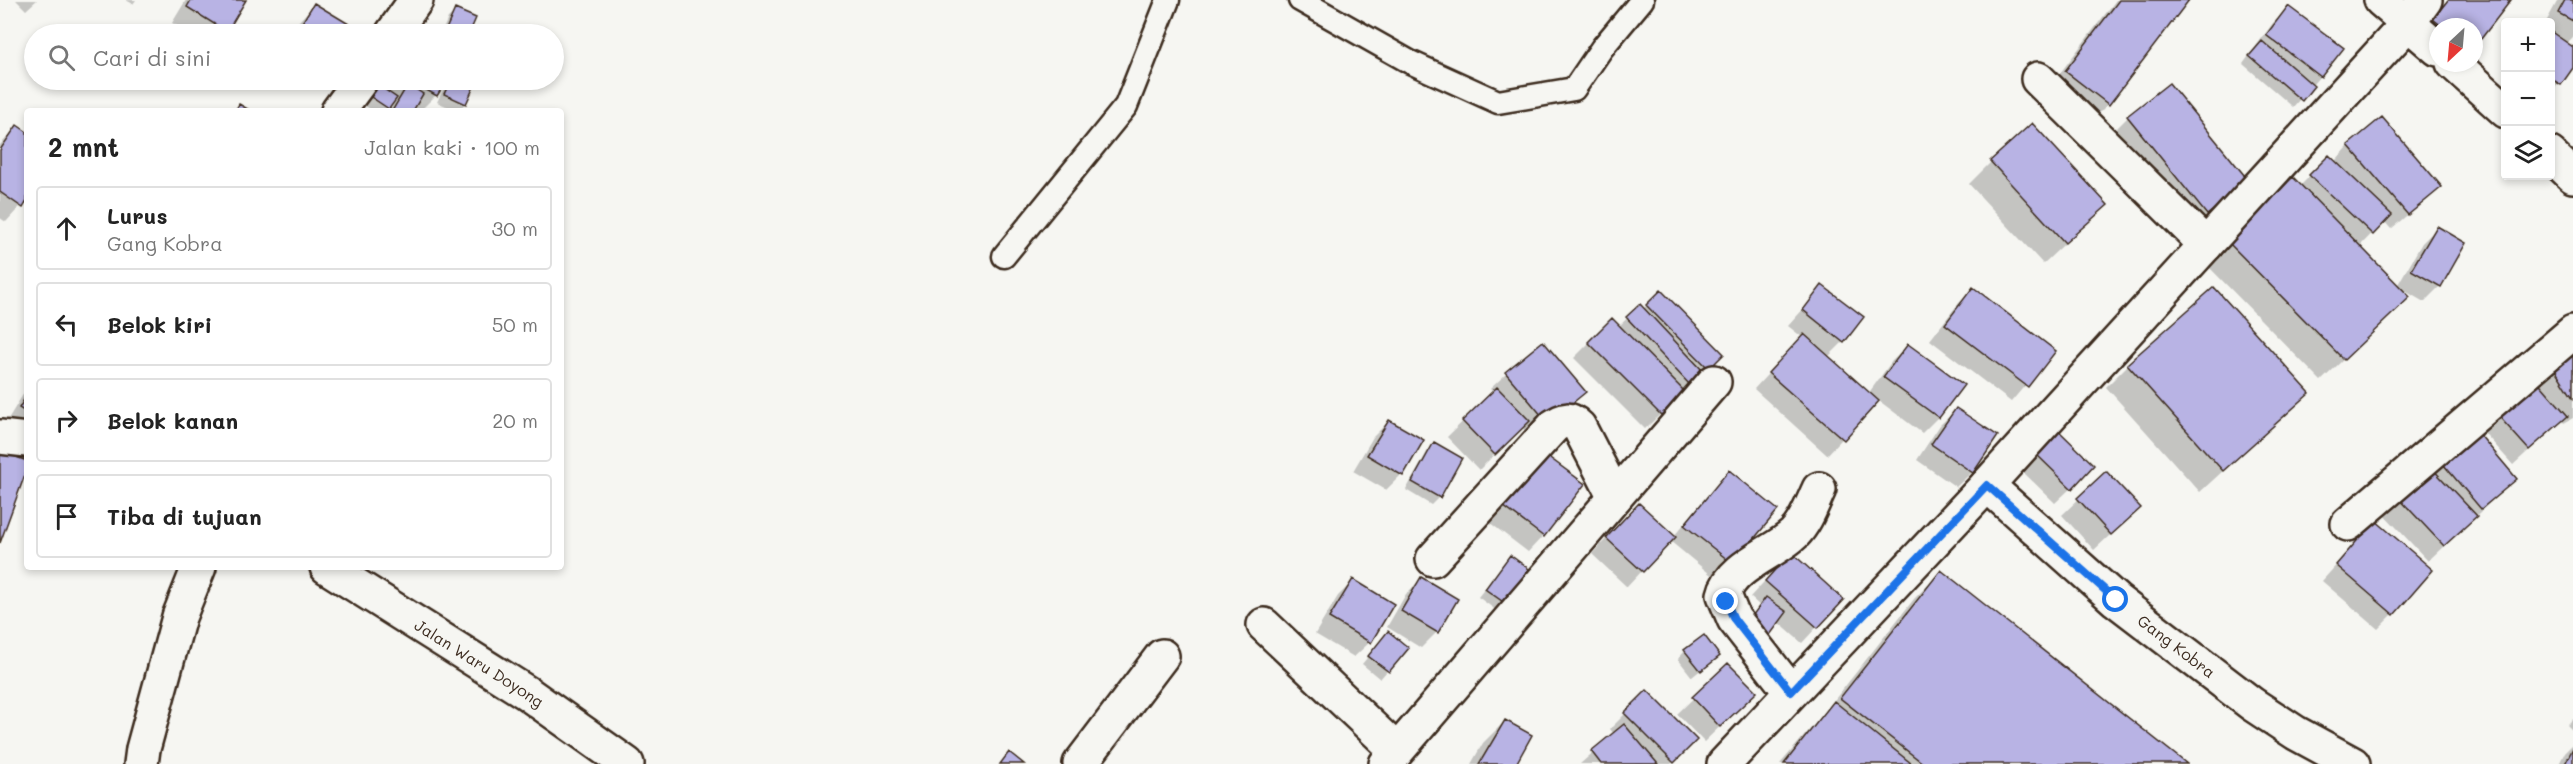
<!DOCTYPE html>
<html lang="id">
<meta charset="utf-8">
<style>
:root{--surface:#fff;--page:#f2f2f2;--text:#222;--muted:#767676;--line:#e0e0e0}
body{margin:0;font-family:Mali,sans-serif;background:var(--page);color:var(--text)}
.controls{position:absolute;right:18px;top:18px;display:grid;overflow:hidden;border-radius:6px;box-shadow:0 3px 9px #0003}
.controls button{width:54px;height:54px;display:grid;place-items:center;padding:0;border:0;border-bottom:2px solid var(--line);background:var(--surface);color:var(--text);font:30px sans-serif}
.compass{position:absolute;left:2429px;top:18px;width:54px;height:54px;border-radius:50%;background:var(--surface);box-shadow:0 3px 9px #0003;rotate:206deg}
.stop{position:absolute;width:18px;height:18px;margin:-14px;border:4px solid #1a73e8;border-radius:50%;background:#fff}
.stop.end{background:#1a73e8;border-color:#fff;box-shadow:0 2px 6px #0008}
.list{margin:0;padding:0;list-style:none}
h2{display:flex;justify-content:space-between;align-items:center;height:78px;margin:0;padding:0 24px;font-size:26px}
h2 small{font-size:20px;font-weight:400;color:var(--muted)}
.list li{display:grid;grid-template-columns:39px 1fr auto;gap:18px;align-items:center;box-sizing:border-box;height:84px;margin:0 12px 12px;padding:0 12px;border:2px solid var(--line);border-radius:6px}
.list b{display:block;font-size:22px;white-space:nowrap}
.list p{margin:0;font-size:20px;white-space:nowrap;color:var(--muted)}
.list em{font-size:20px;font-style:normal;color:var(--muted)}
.icon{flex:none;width:33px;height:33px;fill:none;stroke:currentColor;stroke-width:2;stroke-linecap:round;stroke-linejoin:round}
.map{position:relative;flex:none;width:2573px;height:764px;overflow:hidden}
.search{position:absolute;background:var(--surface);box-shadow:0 3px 9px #0003;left:24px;top:24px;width:540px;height:66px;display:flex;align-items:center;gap:15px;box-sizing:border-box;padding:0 21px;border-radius:33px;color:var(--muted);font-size:22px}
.panel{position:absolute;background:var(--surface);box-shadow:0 3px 9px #0003;left:24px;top:108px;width:540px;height:462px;border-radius:6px}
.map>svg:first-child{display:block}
.shadow{fill:#0003}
.building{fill:#b8b3e4;stroke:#3b2a1e;stroke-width:1.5}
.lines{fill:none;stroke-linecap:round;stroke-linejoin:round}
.lane-casing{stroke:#3b2a1e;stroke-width:27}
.street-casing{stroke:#3b2a1e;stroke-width:38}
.secondary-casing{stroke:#3b2a1e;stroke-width:38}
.lane{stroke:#f6f6f2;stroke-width:22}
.street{stroke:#f6f6f2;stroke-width:33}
.secondary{stroke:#f6f6f2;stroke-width:33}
.route{stroke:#1a73e8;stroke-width:8}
.labels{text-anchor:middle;stroke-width:4.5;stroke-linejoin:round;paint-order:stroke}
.street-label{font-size:16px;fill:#3b2a1e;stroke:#f6f6f2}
</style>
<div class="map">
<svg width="2573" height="764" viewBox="0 0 2573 764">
<rect width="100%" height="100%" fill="#f6f6f2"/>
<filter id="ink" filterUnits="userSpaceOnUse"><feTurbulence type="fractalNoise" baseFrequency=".0167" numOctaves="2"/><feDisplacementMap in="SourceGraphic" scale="12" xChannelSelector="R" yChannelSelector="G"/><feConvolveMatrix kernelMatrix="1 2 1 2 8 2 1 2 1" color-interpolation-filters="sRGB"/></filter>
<g filter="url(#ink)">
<!-- shadow -->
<path class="shadow" d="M 16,0 L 37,0 L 26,10 Z
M 126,0 L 136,0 L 133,4 Z
M 186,0 L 245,0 L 222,34 L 191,34 L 172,23 Z
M 2116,0 L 2187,0 L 2108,104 L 2086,126 L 2044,94 Z
M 2447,0 L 2509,0 L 2474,45 L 2474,27 L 2438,27 L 2438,51 L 2419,35 Z
M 2558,0 L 2573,0 L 2573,38 L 2567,44 L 2573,49 L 2573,65 L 2550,93 L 2550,22 L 2546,22 Z
M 314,5 L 360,32 L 359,34 L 290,34 L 299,21 Z
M 2288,8 L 2320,76 L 2293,107 L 2243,64 L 2273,23 Z
M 456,11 L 474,19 L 467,34 L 441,34 L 448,18 Z
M 375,80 L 445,80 L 436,95 L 420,111 L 414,107 L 411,111 L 390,111 L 393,104 L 386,111 L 373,111 L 364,105 L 378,88 L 372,84 Z
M 448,80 L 468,80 L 475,83 L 465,104 L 457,111 L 437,102 Z
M 2128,117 L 2225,203 L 2185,236 L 2106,139 Z
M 17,127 L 27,134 L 27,199 L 6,222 L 0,218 L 0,145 Z
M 2349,146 L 2440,187 L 2391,229 L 2384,221 L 2359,247 L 2397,286 L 2422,243 L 2437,228 L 2440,286 L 2424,302 L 2400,288 L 2386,319 L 2321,381 L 2206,264 L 2228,242 L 2300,186 L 2329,157 L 2334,162 Z
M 1991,162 L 2106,205 L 2043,264 L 1969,184 Z
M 1823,287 L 1843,342 L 1828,357 L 1868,394 L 1892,361 L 1908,346 L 1962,386 L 1938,417 L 1922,433 L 1878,400 L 1827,455 L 1754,389 L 1802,337 L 1788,326 Z
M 1974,289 L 2054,351 L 2011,402 L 1930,340 L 1958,304 Z
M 1661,292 L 1722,354 L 1645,429 L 1574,358 L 1612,320 L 1618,327 L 1640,306 L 1643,309 Z
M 1543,343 L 1584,392 L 1531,437 L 1522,427 L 1479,470 L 1447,437 L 1493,392 L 1490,389 L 1506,374 Z
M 2573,350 L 2573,418 L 2564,423 L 2562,420 L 2513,465 L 2480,428 Z
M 2128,365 L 2308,393 L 2200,492 L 2106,387 Z
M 27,388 L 27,437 L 5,424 Z
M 1956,410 L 1972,472 L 1956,487 L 1917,460 L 1940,425 Z
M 1389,421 L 1401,475 L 1386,490 L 1353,471 L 1373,437 Z
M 1434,444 L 1439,497 L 1431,505 L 1406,490 L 1427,452 Z
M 2042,447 L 2071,488 L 2055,503 L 2020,469 Z
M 2439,459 L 2515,479 L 2428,561 L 2379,509 Z
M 1524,467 L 1543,536 L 1528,552 L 1485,519 Z
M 1729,472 L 1775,510 L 1716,579 L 1670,541 L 1627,587 L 1592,554 L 1623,521 L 1673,537 Z
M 2106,473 L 2123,523 L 2094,550 L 2062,515 Z
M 2375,522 L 2393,614 L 2378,629 L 2322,581 Z
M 1510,557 L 1531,573 L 1500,613 L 1478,597 Z
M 1775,570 L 1842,600 L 1802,643 L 1778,622 L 1740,632 L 1760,606 L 1750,597 Z
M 1941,572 L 2185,764 L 1780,764 L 1824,713 L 1914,599 Z
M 1421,579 L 1437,632 L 1421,648 L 1387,627 L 1406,594 Z
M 1353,581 L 1370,642 L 1354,657 L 1315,634 L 1338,596 Z
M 1381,641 L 1407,648 L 1380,679 L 1362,664 Z
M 1685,651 L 1718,656 L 1692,677 L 1678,659 Z
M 1728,665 L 1739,708 L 1704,742 L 1677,714 Z
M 1647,692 L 1695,740 L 1671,764 L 1580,764 L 1614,734 L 1610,729 Z
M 2573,719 L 2573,731 L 2567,725 Z
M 1505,721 L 1514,764 L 1471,764 L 1483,743 Z
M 2573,744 L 2573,764 L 2559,764 L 2565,752 Z"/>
<!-- building -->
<path class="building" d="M 191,0 L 246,0 L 227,32 L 187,7 Z
M 2119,0 L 2189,0 L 2109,105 L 2065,71 Z
M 2448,0 L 2511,0 L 2474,48 L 2474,27 L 2443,27 L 2433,19 Z
M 2565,0 L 2573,0 L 2573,21 L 2558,13 Z
M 314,3 L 362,32 L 360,34 L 295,34 Z
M 2288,6 L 2344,48 L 2321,77 L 2266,35 Z
M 455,9 L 476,18 L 469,34 L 444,34 Z
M 2550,31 L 2573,47 L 2573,68 L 2561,85 L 2550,78 Z
M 2262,41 L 2314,86 L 2302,101 L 2249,56 Z
M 384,80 L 402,80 L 405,81 L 399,90 Z
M 409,80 L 447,80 L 437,96 Z
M 451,80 L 472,80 L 476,82 L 466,104 L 444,94 Z
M 2169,83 L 2249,181 L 2207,215 L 2127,116 Z
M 408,84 L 423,94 L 413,111 L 392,111 Z
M 378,85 L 397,98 L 389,109 L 371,97 Z
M 239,104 L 251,111 L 235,111 Z
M 2382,117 L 2442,187 L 2408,215 L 2348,145 Z
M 2032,123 L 2108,205 L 2065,243 L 1990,161 Z
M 17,125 L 27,132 L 27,201 L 23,208 L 0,192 L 0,150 Z
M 2329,155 L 2392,215 L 2373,235 L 2309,175 Z
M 2293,177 L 2410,297 L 2344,360 L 2227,241 Z
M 2437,226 L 2466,243 L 2441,287 L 2411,270 Z
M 1822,285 L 1864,317 L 1844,343 L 1803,310 Z
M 1973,287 L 2056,351 L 2028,387 L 1945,324 Z
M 2214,287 L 2310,393 L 2223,471 L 2127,364 Z
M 1661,290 L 1724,354 L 1709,369 L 1646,305 Z
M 1640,304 L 1704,372 L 1690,385 L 1626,317 Z
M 1612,318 L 1685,392 L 1661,415 L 1588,342 Z
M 1804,334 L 1879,401 L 1844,440 L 1768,373 Z
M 1543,341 L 1586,392 L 1548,423 L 1505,372 Z
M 1908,344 L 1964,385 L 1939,418 L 1883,377 Z
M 2573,348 L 2573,398 L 2550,362 Z
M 2534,377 L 2568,416 L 2529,450 L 2495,412 Z
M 1497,387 L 1530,421 L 1495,455 L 1462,421 Z
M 27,395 L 27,413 L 19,408 Z
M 1956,408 L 1998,436 L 1973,473 L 1931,444 Z
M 1389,420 L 1424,440 L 1403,476 L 1367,455 Z
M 2474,428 L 2517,479 L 2481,509 L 2438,458 Z
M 2057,429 L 2094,465 L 2072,489 L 2035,453 Z
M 1434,442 L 1462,458 L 1440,498 L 1412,482 Z
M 1539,450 L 1585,484 L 1544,537 L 1499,503 Z
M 0,451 L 27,461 L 27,469 L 0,543 Z
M 2426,462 L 2477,516 L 2444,546 L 2394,493 Z
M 1729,470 L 1778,510 L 1733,564 L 1684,525 Z
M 2106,471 L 2141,508 L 2111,535 L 2077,498 Z
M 1639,503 L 1676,537 L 1643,572 L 1606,538 Z
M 2375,520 L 2433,570 L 2394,615 L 2336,565 Z
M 1791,552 L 1844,600 L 1818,628 L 1765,581 Z
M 1510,555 L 1533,572 L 1509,606 L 1485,589 Z
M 1941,570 L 2187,764 L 1924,764 L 1840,698 Z
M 1421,577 L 1458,599 L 1438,633 L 1401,611 Z
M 1353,579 L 1394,604 L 1371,643 L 1329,618 Z
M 1766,597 L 1787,612 L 1767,639 L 1747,623 Z
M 1388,631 L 1409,648 L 1389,672 L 1368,656 Z
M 1704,635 L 1720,656 L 1701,671 L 1684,650 Z
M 1728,663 L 1757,692 L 1720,727 L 1692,697 Z
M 1647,690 L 1697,740 L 1674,763 L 1624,713 Z
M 1834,701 L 1912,764 L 1784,764 Z
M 1505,720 L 1532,735 L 1516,764 L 1479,764 Z
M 1624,724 L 1658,764 L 1601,764 L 1591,751 Z
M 2573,748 L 2573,764 L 2565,764 Z
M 1009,752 L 1024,764 L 1000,764 Z"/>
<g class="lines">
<defs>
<path id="lane" d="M 1300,0 L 1410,62 L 1498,102 L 1574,89 L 1602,48 L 1642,0
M 1004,256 L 1126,106 L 1168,0"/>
<g id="street">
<path d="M 2381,0 L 2438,49"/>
<path d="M 392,34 L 416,0"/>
<path d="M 2453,63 L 2506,111"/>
<path d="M 2038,79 L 2206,245"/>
<path d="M 338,111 L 361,80"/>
<path d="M 2550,154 L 2573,176"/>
<path id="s1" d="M 1987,485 L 2116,600 L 2252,704 L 2296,733 L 2353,764"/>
<path d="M 2348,524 L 2573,332"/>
<path d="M 1433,559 L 1554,426 C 1565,419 1569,417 1579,427 L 1615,497"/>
<path d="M 1264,625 L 1396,750"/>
<path d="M 1791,692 L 1734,619 L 1724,595 C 1730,567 1774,553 1794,534 C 1806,522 1812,504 1819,489"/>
<path d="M 141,764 L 143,749 L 179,617 L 199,567"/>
<path d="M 1080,764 L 1162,656"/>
<path d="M 1386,764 L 1714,382"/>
<path d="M 1724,764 L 1987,485 L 2409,22 L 2425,0"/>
</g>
<g id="secondary">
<path d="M 0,437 L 27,440"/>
<path id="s2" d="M 327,567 L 527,693 L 627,764"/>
</g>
</defs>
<!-- lane casing -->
<use href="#lane" class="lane-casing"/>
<!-- street casing -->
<use href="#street" class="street-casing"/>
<!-- secondary casing -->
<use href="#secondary" class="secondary-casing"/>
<!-- lane -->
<use href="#lane" class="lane"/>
<!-- street -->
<use href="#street" class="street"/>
<!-- secondary -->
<use href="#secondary" class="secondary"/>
</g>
</g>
<g class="lines" filter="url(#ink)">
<!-- route -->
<path class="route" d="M 1726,602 L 1734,619 L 1791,692 L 1987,485 L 2116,600"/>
</g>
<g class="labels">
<!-- street labels -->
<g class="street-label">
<text dy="6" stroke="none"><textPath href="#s1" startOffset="249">Gang Kobra</textPath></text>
<text dy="6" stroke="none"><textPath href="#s2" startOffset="180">Jalan Waru Doyong</textPath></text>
</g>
</g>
</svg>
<div class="controls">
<button>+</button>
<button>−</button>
<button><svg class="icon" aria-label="layers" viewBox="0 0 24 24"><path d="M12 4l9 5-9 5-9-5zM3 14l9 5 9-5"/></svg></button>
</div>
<svg class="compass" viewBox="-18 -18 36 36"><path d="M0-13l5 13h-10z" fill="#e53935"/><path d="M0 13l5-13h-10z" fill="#767676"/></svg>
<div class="stop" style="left:2116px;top:600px"></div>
<div class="stop end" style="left:1726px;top:602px"></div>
<div class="search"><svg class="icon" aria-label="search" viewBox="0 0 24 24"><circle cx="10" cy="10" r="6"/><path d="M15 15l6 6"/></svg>Cari di sini</div>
<section class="panel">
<h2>2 mnt<small>Jalan kaki · 100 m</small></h2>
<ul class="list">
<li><svg class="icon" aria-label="ahead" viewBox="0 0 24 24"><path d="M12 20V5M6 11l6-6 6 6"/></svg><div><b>Lurus</b><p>Gang Kobra</p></div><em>30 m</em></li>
<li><svg class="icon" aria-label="left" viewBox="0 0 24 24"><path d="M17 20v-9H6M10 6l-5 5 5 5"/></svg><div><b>Belok kiri</b></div><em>50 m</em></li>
<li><svg class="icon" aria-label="right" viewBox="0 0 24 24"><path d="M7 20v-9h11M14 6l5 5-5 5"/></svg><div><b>Belok kanan</b></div><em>20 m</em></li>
<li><svg class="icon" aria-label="arrive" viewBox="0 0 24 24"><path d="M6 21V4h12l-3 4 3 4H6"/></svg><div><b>Tiba di tujuan</b></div></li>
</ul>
</section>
</div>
